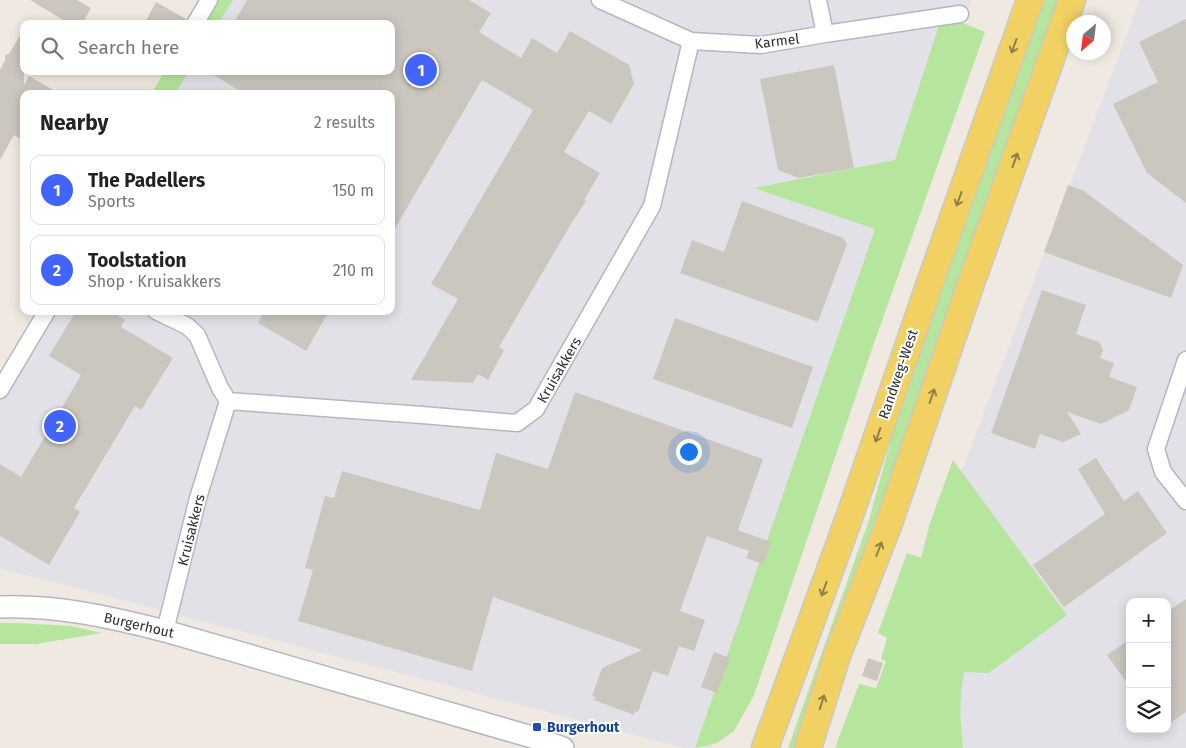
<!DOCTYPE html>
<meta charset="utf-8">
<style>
:root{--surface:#fff;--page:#f6f6f6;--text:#222;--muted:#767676;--line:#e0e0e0;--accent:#4264fb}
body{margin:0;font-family:"Fira Sans",sans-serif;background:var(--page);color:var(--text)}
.controls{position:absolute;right:15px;bottom:15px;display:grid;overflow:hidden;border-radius:10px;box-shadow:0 2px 12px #0003}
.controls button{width:45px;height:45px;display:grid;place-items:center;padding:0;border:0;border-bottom:1px solid var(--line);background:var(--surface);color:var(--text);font:25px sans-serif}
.compass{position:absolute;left:1066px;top:15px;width:45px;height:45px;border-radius:50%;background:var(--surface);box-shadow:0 2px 12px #0003;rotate:208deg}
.you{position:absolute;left:688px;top:451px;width:18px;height:18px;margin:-12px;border:4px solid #fff;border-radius:50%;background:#1a73e8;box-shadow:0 0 0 8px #1a73e833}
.badge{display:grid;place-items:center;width:32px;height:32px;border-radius:50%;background:var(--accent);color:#fff;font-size:16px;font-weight:700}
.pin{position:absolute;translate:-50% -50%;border:2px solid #fff;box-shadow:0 1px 5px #0006}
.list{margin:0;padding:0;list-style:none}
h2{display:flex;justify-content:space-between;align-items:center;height:65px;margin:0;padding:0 20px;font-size:21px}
h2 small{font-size:16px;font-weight:400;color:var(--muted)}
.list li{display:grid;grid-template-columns:32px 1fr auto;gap:15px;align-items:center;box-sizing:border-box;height:70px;margin:0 10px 10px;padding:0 10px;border:1px solid var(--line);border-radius:10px}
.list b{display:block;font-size:19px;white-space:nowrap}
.list p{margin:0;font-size:16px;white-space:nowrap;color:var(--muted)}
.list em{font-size:16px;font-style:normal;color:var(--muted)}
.icon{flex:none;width:28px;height:28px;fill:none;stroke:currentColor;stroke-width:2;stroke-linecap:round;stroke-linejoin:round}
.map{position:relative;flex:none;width:1186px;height:748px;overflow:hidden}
.search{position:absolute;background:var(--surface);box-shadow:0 2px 12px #0003;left:20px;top:20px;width:375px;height:55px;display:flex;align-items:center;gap:12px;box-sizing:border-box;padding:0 18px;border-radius:10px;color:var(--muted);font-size:19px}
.panel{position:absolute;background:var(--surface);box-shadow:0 2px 12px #0003;left:20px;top:90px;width:375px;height:225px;border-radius:10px}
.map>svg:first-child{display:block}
.industrial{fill:#e3e1e8;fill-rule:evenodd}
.green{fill:#b6e59e}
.building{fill:#cbc7bf}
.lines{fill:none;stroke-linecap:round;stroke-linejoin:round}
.minor-casing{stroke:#b4b7c1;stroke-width:19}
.tertiary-casing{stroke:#b4b7c1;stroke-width:24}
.primary-casing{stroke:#c9c9c9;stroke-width:29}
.minor{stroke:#fff;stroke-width:16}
.tertiary{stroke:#fff;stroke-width:21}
.primary{stroke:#f2d163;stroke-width:26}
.oneway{stroke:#908048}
.transit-dot{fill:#1a4fb4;stroke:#fff;stroke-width:2}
.labels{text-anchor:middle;stroke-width:4;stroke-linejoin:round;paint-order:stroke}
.street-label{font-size:14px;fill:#2e2e2e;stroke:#fff}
.transit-label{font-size:14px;font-weight:bold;fill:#164399;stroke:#fff;text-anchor:start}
</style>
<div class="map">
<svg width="1186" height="748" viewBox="0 0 1186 748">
<rect width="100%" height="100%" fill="#efe9e1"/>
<!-- industrial -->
<path class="industrial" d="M 229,0 L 972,0 L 711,748 L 685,748 L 0,568 L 0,379 L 41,311 L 391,311 L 391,94 L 172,94 L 186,71 L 391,71 L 391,24 L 214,24 Z
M 1140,0 L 1186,0 L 1186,748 L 857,748 ZM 1130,602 L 1167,602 L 1167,729 L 1130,729 Z"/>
<!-- green -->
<path class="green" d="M 209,0 L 233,0 L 218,24 L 194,24 Z
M 1045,0 L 1059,0 L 795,748 L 788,748 L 869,520 L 895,425 Z
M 963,23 L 985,32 L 873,346 L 754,695 L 734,731 L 717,743 L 695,748 L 875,229 L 754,188 L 895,160 L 939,25 Z
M 165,71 L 189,71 L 175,94 L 151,94 Z
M 953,460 L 1067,615 L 989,673 L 964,672 C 959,697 960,723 963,748 L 835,748 L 859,684 L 876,688 L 886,661 L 881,659 L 887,638 L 878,633 L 907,553 L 921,558 L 930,523 Z
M 0,623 L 17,623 L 71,626 L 102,633 L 36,644 L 0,644 Z"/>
<!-- building -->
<path class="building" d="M 30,0 L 77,0 L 91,8 L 82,24 L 70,24 Z
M 247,0 L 469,0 L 491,13 L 479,32 L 521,58 L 532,38 L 557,53 L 570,31 L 629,65 L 634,84 L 611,124 L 589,111 L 564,152 L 600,173 L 584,200 L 586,201 L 576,217 L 575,217 L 499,347 L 504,350 L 488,380 L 478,374 L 473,383 L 411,380 L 458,299 L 431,284 L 533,110 L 482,80 L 391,235 L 391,94 L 245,94 L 207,71 L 391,71 L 391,24 L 233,24 Z
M 156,2 L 186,19 L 185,24 L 144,24 Z
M 1186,19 L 1186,203 L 1147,173 L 1113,104 L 1158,82 L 1139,42 Z
M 24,29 L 24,85 L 29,76 L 60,94 L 24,94 L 24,141 L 14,135 L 0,160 L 0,70 L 5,60 L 5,55 L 9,54 Z
M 834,65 L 854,168 L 799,178 L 778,170 L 760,79 Z
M 1068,185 L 1084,191 L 1183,265 L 1171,298 L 1044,252 Z
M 742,201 L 843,238 L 847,244 L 818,322 L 680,273 L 692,240 L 724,252 Z
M 1042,290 L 1086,305 L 1076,334 L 1099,342 L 1103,350 L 1100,358 L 1114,363 L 1109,377 L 1137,387 L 1129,410 L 1101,424 L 1067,412 L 1081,434 L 1063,442 L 1040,434 L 1035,449 L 991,433 Z
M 76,311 L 110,311 L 125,320 L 121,327 L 173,358 L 141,410 L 135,406 L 74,508 L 80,512 L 49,565 L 0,536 L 0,464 L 21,477 L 81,375 L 49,356 Z
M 265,311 L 329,311 L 306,351 L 258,323 Z
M 675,318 L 813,367 L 792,428 L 653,379 Z
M 575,392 L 763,459 L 738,530 L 771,542 L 763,564 L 746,558 L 749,551 L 707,536 L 680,611 L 705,620 L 694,651 L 679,646 L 668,676 L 653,671 L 638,712 L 635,711 L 634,715 L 594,700 L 596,697 L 592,696 L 602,668 L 642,650 L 493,597 L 472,671 L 298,621 L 313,570 L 305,568 L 325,496 L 334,498 L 342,471 L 480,510 L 496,453 L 548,469 Z
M 1096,458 L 1124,501 L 1138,491 L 1167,533 L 1064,607 L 1033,565 L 1105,514 L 1078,469 Z
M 1186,599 L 1186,712 L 1167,725 L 1167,612 Z
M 1130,639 L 1130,687 L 1107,655 Z
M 714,652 L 730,658 L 717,693 L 701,687 Z
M 868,658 L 883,663 L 877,681 L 862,676 Z"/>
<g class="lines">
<defs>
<path id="minor" d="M 600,0 L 691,41 L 761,45 L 825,34 L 960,14
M 818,0 L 825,34
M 195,24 L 209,0
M 156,311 L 187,326 L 197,335 L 220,388 L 228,401 L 422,415 L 517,423 L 536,409 L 652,206 L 691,41
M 1186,360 L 1156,449 L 1163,472 L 1186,501
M 0,390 L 47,311
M 165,631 L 198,498 L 228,401"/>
<path id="tertiary" d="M 0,607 C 57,605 110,617 165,631 L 532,737 L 563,748"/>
<path id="primary" d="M 765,748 L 849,518 L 930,283 L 1030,0
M 808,748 L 837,656 L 888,526 L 969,289 L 1072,0"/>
</defs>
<!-- minor casing -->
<use href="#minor" class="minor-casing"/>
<!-- tertiary casing -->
<use href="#tertiary" class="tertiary-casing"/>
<!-- primary casing -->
<use href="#primary" class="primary-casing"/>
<!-- minor -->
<use href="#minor" class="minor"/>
<!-- tertiary -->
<use href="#tertiary" class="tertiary"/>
<!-- primary -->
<use href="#primary" class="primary"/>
</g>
<!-- one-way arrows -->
<defs><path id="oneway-shaft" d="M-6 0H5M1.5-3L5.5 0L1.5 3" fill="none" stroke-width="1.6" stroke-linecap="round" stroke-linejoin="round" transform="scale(1.25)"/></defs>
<g class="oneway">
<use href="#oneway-shaft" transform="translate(1014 46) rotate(110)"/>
<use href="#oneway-shaft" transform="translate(1015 160) rotate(-70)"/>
<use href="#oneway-shaft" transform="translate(959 199) rotate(110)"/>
<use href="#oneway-shaft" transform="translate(932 396) rotate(-71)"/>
<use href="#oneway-shaft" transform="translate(878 435) rotate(109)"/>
<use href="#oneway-shaft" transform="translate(879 549) rotate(-69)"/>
<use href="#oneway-shaft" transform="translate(824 589) rotate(110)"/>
<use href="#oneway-shaft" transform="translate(822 702) rotate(-72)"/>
</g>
<!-- markers -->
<rect class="transit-dot" x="532" y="722" width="10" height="10" rx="2.5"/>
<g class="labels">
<!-- street labels -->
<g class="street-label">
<text transform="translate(777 41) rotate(-7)" y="5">Karmel</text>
<text transform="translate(559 370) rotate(-60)" y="5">Kruisakkers</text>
<text transform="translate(898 374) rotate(-71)" y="5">Randweg-West</text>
<text transform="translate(191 530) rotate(-76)" y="5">Kruisakkers</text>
<text transform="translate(139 625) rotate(13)" y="5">Burgerhout</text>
</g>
<!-- transit labels -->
<g class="transit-label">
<text x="547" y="732">Burgerhout</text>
</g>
</g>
</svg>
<div class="controls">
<button>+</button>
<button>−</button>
<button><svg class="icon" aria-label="layers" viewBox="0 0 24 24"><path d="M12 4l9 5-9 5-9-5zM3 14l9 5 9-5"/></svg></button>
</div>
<svg class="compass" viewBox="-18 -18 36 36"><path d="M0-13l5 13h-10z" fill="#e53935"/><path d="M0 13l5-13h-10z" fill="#767676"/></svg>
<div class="you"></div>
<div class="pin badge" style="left:421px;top:70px">1</div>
<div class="pin badge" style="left:60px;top:426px">2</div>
<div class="search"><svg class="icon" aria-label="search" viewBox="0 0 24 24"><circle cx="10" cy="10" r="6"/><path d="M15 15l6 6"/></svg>Search here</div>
<section class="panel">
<h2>Nearby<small>2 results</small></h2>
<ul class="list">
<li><span class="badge">1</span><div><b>The Padellers</b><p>Sports</p></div><em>150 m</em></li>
<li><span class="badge">2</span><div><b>Toolstation</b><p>Shop · Kruisakkers</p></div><em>210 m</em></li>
</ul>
</section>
</div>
